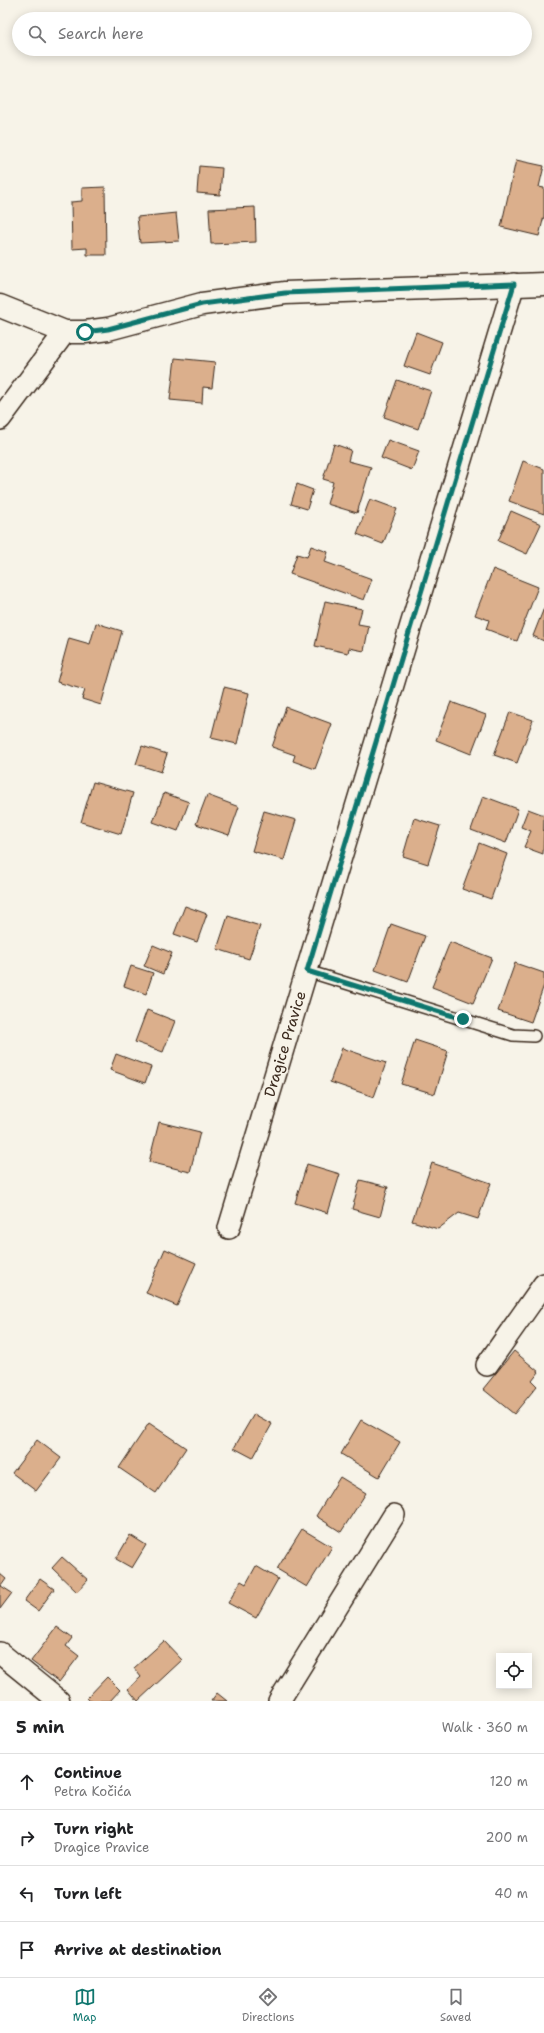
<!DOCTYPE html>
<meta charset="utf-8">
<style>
:root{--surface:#fff;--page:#f6f6f6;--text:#202124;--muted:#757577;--line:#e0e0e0;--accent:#0f766e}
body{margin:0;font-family:"Shantell Sans",sans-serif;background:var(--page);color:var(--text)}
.controls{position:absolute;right:12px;bottom:12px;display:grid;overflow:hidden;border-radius:0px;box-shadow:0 2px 10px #0003}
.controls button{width:36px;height:36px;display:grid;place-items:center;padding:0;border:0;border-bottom:1px solid var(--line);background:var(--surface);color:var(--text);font:20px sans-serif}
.stop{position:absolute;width:12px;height:12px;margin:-9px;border:3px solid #0f766e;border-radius:50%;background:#fff}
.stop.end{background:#0f766e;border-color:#fff;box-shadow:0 1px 4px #0008}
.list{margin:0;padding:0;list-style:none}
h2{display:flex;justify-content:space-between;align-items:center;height:52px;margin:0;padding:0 16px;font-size:17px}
h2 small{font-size:13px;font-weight:400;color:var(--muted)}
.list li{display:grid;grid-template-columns:26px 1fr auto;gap:12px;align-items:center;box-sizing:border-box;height:56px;padding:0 16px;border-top:1px solid var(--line)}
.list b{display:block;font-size:15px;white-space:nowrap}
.list p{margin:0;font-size:13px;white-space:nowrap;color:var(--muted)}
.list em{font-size:13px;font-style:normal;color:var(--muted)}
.icon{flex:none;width:22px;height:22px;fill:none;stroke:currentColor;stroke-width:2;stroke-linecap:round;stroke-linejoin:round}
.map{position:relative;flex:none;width:544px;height:1701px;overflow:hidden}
.search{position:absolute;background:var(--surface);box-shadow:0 2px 10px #0003;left:12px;right:12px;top:12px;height:44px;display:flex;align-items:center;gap:10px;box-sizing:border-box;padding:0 14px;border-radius:22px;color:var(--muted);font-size:15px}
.sheet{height:276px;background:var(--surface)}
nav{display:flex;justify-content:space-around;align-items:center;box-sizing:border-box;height:56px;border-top:1px solid var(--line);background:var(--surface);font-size:11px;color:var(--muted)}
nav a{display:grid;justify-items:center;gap:2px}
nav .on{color:var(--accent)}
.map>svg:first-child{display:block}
.building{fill:#dbaf8c;stroke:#3b2a1e}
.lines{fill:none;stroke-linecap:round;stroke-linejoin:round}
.lane-casing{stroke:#3b2a1e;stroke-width:14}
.street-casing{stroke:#3b2a1e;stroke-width:24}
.secondary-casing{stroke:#3b2a1e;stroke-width:25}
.lane{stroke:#f7f3e8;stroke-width:11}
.street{stroke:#f7f3e8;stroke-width:21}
.secondary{stroke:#f7f3e8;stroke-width:22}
.route{stroke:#0f766e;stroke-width:5}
.labels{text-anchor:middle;stroke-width:3;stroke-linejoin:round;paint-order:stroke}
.street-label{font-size:15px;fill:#3b2a1e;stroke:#f7f3e8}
</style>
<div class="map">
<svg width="544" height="1701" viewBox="0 0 544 1701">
<rect width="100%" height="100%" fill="#f7f3e8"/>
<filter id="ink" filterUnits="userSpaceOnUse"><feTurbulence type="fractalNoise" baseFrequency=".025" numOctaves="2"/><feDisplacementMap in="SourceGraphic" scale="8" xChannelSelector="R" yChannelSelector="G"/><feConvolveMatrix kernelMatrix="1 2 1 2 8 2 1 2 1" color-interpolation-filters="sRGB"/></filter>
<g filter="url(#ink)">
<!-- building -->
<path class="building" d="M 516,160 L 544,166 L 539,187 L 544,188 L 544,216 L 539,236 L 501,227 Z
M 199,166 L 222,168 L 220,195 L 197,193 Z
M 105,187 L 106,255 L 87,255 L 87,248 L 72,249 L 71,202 L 82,201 L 82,188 Z
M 255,207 L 256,242 L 211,244 L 209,209 Z
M 176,213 L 179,241 L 140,243 L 137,217 Z
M 416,332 L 442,342 L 430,375 L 404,366 Z
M 175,358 L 215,362 L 212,388 L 203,387 L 202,403 L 170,400 Z
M 397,380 L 431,391 L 418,429 L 384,417 Z
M 388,440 L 419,451 L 412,470 L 381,458 Z
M 334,444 L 351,450 L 348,461 L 371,467 L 357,513 L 327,504 L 333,482 L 323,479 Z
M 523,461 L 544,469 L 544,514 L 509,501 Z
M 297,484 L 313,490 L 307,509 L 291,504 Z
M 370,499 L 397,509 L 383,544 L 357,534 Z
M 511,511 L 541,524 L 527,554 L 498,541 Z
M 311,546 L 328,552 L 325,562 L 372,579 L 364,600 L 290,574 L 297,554 L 307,557 Z
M 493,569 L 538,587 L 517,641 L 486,629 L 489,620 L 475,615 Z
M 325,601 L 362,609 L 358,624 L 369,626 L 364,651 L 349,648 L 348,653 L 315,646 Z
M 544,608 L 544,641 L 533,636 Z
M 96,623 L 122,631 L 101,705 L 82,699 L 85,690 L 57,682 L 69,638 L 90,644 Z
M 224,687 L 249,693 L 237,744 L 211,738 Z
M 451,702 L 486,715 L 471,754 L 436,740 Z
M 286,707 L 332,724 L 315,769 L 293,761 L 295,755 L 272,747 Z
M 510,712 L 533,720 L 517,763 L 494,755 Z
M 142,746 L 167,754 L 161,772 L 136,764 Z
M 93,782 L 133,793 L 121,834 L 81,822 Z
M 164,793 L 189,802 L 178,831 L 153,822 Z
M 207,795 L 239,807 L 229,835 L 196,824 Z
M 483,796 L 518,809 L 506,843 L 471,830 Z
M 528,809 L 544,815 L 543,854 L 524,847 L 531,831 L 521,827 Z
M 264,811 L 296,820 L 284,860 L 252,851 Z
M 414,818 L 440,826 L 428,864 L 403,856 Z
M 479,843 L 507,854 L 491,899 L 462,889 Z
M 185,906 L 207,914 L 197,942 L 174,934 Z
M 228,916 L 260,926 L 249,959 L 217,949 Z
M 391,924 L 425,936 L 408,982 L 375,970 Z
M 450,942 L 492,958 L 473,1003 L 432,987 Z
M 153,945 L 172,953 L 163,974 L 144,966 Z
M 515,963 L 544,973 L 544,985 L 531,1022 L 498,1011 Z
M 131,966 L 153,973 L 146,994 L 124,986 Z
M 147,1010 L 175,1021 L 163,1052 L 135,1042 Z
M 415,1040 L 448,1051 L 435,1094 L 401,1084 Z
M 342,1048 L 386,1063 L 374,1097 L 330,1082 Z
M 116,1054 L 151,1067 L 145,1083 L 110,1070 Z
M 159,1122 L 200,1132 L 190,1172 L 149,1162 Z
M 432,1163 L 491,1183 L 478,1219 L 459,1213 L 438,1229 L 412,1221 Z
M 307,1164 L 340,1174 L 328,1213 L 295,1203 Z
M 360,1180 L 388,1187 L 380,1217 L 352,1209 Z
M 165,1249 L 196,1263 L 177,1306 L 146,1293 Z
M 514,1351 L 539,1372 L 532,1381 L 537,1386 L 514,1414 L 483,1389 Z
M 254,1414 L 272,1424 L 253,1458 L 234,1448 Z
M 361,1420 L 400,1442 L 379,1477 L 341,1454 Z
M 149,1423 L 186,1448 L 156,1493 L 119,1468 Z
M 37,1440 L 61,1458 L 36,1491 L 12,1473 Z
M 340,1477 L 366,1493 L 341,1532 L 316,1516 Z
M 302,1529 L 332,1547 L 307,1587 L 277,1569 Z
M 130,1535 L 146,1545 L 132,1568 L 116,1559 Z
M 62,1557 L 88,1580 L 77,1592 L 52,1568 Z
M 256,1566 L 278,1579 L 256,1618 L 228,1603 L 241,1581 L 246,1584 Z
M 0,1574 L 6,1579 L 1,1586 L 12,1593 L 0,1609 Z
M 40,1579 L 54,1589 L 38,1611 L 24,1601 Z
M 57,1627 L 72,1638 L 66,1646 L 79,1656 L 59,1682 L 31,1661 Z
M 164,1641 L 182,1660 L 138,1701 L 128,1689 L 141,1677 L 134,1668 Z
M 107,1677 L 120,1690 L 110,1701 L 90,1701 L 87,1698 Z
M 217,1693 L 227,1701 L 211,1701 Z"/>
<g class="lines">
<defs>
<path id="lane" d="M 307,971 L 513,1035 L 534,1036"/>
<path id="street" d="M 0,419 L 65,332
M 229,1228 L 514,284
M 487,1365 L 544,1284
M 0,1653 L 59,1701
M 279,1701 L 394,1515"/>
<path id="secondary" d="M 0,306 L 65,332 L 85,332 L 108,329 L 202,304 L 285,293 L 544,284"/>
</defs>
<!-- lane casing -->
<use href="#lane" class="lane-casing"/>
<!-- street casing -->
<use href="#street" class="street-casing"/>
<!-- secondary casing -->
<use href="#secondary" class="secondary-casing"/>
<!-- lane -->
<use href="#lane" class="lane"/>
<!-- street -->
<use href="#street" class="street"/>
<!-- secondary -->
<use href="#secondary" class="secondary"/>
</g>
</g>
<g class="lines" filter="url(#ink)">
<!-- route -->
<path class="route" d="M 85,332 L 108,329 L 202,304 L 285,293 L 514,284 L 307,971 L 463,1019"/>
</g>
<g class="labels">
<!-- street labels -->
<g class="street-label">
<text transform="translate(285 1044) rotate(-73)" y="5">Dragice Pravice</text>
</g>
</g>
</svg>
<div class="controls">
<button><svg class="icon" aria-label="locate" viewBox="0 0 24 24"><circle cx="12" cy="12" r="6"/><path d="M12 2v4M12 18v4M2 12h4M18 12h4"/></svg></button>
</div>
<div class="stop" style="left:85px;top:332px"></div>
<div class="stop end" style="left:463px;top:1019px"></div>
<div class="search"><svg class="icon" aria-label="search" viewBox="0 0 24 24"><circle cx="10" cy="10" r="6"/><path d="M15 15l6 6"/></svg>Search here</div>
</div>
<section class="sheet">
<h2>5 min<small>Walk · 360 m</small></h2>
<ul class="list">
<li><svg class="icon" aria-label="ahead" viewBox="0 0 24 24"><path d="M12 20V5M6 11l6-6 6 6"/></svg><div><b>Continue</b><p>Petra Kočića</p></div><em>120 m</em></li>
<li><svg class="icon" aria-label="right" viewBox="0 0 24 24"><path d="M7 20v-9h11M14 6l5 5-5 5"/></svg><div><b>Turn right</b><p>Dragice Pravice</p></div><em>200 m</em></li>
<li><svg class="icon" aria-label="left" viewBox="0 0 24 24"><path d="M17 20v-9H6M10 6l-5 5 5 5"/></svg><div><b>Turn left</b></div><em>40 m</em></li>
<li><svg class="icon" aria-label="arrive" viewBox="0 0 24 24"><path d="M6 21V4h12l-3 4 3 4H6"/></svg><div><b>Arrive at destination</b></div></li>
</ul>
</section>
<nav>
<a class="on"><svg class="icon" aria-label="map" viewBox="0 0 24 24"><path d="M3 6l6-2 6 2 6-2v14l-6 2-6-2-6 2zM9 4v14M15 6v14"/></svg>Map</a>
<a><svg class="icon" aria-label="directions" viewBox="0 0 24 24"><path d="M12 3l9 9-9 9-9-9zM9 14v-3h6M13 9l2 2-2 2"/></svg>Directions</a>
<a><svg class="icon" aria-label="saved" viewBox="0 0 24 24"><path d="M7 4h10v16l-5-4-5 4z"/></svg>Saved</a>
</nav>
